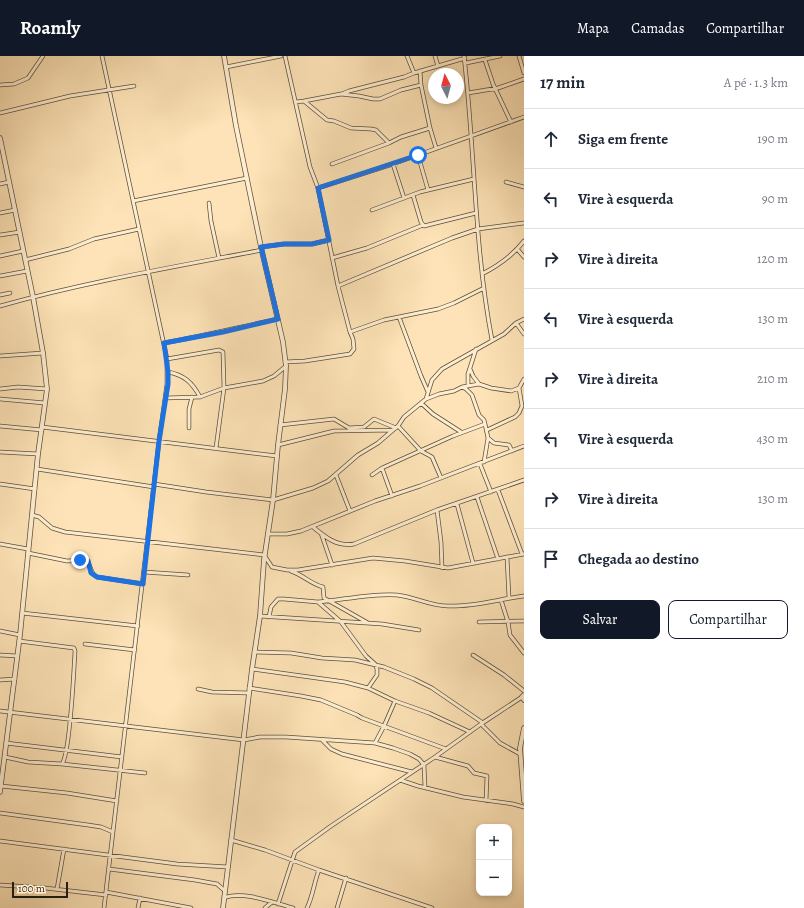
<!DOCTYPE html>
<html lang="pt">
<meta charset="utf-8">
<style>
:root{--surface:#fff;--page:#f6f6f7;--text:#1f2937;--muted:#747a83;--line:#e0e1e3;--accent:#111827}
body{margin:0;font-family:Alegreya,serif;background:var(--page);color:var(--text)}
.controls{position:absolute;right:12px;bottom:12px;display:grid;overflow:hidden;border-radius:8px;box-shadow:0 2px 6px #0003}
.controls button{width:36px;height:36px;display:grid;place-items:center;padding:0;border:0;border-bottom:1px solid var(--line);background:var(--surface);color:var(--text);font:20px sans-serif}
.compass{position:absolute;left:428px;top:12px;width:36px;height:36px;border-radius:50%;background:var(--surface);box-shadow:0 2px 6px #0003;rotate:354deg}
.scale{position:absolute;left:12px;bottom:10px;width:56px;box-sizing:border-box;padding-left:4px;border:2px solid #291f11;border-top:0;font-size:11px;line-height:14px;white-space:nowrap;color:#291f11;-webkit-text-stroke:3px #feedd0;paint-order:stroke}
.stop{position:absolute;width:12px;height:12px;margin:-9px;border:3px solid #1a73e8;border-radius:50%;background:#fff}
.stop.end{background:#1a73e8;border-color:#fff;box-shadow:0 1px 4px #0008}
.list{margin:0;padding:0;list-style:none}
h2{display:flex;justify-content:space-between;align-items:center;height:52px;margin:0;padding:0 16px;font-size:17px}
h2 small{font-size:13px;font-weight:400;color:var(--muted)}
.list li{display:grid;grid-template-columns:26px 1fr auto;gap:12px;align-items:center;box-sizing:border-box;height:60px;padding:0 16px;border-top:1px solid var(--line)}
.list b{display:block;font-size:15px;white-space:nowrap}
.list em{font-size:13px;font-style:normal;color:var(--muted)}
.actions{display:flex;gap:8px;padding:12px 16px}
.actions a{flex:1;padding:9px 0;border:1px solid var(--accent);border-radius:8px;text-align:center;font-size:14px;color:var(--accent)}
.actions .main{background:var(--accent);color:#fff}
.icon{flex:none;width:22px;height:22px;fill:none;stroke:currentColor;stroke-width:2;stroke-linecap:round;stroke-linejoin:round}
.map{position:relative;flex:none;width:524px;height:852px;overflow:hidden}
header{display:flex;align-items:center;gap:24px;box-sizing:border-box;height:56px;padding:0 20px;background:var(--accent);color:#fff}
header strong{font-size:19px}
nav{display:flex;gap:22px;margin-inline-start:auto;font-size:14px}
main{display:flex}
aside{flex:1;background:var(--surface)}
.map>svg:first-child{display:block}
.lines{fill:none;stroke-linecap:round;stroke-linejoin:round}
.minor-casing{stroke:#5e503a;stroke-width:4.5}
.tertiary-casing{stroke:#5e503a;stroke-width:5.5}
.minor{stroke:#feedd0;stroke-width:3}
.tertiary{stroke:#feedd0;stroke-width:4}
.route{stroke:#1a73e8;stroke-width:5}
</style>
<header>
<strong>Roamly</strong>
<nav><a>Mapa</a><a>Camadas</a><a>Compartilhar</a></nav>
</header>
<main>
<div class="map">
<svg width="524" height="852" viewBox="0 0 524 852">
<rect width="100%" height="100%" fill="#fde3b7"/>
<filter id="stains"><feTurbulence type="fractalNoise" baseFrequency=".005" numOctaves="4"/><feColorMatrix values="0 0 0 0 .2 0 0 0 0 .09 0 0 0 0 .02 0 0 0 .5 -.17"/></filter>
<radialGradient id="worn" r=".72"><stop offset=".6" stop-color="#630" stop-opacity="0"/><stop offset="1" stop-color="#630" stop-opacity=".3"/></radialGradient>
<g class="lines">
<defs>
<path id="minor" d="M 102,0 L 167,303 L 167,328 L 159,385 L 104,852
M 285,0 L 310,111 L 318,132 L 338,230 L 350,276 L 384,264 L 438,253 L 454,247 L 484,232
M 407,0 L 414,17
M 435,0 L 438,10
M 464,0 C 475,94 474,190 492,284
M 519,0 L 524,17
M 485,4 L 493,28 L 511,66
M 466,7 L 500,0
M 226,11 L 281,0
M 420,15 L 421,29
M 0,29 L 14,28 L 28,22 L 43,0
M 468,37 L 498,32 L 524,23
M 342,38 L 349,35 L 404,21 L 414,17 L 465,2
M 304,45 L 341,38 L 359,40 L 373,43 L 380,43 L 401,34 L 421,29 L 430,72 L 436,92
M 296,46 L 304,45 L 327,64 L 334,65 L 351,72 L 371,73 L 376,74 L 389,87 L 401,81 L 430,72
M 0,57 L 70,40 L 134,30
M 418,99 L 428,134
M 332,108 L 389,87
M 393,108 L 404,142
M 506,126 L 524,131
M 0,128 L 9,126
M 318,132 L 393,108 L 524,61
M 413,139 L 421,166 L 424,170 L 476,157
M 133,145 L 247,122
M 209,147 L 211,165 L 219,202
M 372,154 L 420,136 L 474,123
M 0,157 L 15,154
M 0,179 L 20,176
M 261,191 L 284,188 L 312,188 L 329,184
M 518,194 L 524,201
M 0,200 L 23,195
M 332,202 L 367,192 L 423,169
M 25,204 L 69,193 L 94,183 L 139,173
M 482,218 C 498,210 513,199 524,185
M 0,220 L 27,215
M 338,230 L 452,182 L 478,173 L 524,167
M 0,239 L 10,237
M 0,250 C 86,226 174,211 262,194
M 399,261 L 421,320 L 428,336
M 516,267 L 524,278
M 164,287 C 202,280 240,271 278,263
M 0,300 L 43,297
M 167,303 L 219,294 L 223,296 L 224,332 L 216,392
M 285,306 L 305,305 L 350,298 L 354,293 L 353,283 L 350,276
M 470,313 L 473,320 L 479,328 L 491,332 L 511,335 L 519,332
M 168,316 C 184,319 192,326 200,341
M 468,330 L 468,318 L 476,293
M 462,331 L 466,333 L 472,339 L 479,359 L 484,364 L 485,368 L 488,382 L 484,406
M 0,333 L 18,331 L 47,333
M 165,342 L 200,341 L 224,332 L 263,325 L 274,320 L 286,310
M 0,343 L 45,347
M 426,343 L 432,324 L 442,313 L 504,278 L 516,267 L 524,263
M 421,347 L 433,358 L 461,376
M 280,369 L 334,363 L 349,372 L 364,371 L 374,363 L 396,372
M 0,370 L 42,374
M 398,370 L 421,395 L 432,401 L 441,422
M 42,371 L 277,400
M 189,372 L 189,353 L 192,341
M 487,374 L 515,361 L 519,357 L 522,350 L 519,332 L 524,323
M 488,382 L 494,387 L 509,389 L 512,395
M 278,389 L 334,375 L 393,374 L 398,370 L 404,361 L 426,343 L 439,338 L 454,335 L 462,331 L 479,328
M 0,396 L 38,398
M 480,408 L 491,436
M 382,412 L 392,440
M 37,413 L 154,431
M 336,419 L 350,455
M 372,419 L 382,412 L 453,380 L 485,368
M 0,428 L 35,433
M 154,428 L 206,436 L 273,444 L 313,432 L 328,425 L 358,399 L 378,387 L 393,374
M 498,434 L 522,498
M 477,441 L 498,503
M 457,448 L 473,507
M 437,454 L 441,486 L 442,512
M 32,459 L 39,461 L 52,472 L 65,476 L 264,499 L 272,511 L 287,514 L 298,514 L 373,502 L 405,505 L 448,512 L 524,498
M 313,471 C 325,481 337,491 354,488 L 437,454 L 524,424
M 321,477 L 332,509
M 268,478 L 287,478 L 301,475 L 375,445 L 420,430 L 524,390
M 0,488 L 28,493
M 28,497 L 67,505 L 86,504 C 92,509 89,517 97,521 L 143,528
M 507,501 L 509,542
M 291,515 C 303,519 311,528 323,531 L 324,542 L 368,567
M 144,516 L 188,519
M 501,544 L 508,566 L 510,579 L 524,597
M 318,546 C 342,544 374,537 397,539 C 415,541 430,550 448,550 C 474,551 499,543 524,540
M 22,557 L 138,570
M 260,560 L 382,568 L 419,574
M 269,561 L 271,551 L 278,543 L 284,543 L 318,546 L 341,566 L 366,600 L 375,608 L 377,613 L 377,619 L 368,632
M 479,566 L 524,565
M 0,575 L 20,579
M 85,588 L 135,594
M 254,596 L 291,597 L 322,602 L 355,604 L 384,611 L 414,623 L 432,632 L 483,667
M 0,599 L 17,600
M 473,599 L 504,619 L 524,635
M 252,613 L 345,626 L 368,632 L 395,645 L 429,657 L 470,676
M 0,624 L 15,623
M 249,632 L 301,640 L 321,644 L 357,659 L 362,662 L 446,693
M 198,633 L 212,636 L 249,637
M 0,655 L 244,684 L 260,681 L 286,681 L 375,687 L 393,692 L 410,698 L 419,703 L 424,709 L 425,731
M 481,668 L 500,687 L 520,698
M 322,684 L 331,693 L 342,698 L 412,716
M 6,687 L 122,701
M 375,687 L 384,670 L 395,645
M 5,701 L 28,706 L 62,708 C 70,697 74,613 75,595 L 74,592 L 19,585
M 435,701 L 468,710 L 474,717 L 487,720 L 486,745
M 62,708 L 145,717
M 400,724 L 418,730 L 463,741 L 513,748 L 524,751
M 1,730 L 67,737 L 117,745
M 0,757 L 88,769 L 101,771 L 113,776
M 231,784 L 265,794 L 319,814 L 432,852
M 0,785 L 177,808 L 228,811
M 109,813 L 195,824 L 217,828 L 225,835
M 0,829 L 45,832 L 106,839
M 57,833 L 64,793
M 106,836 L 191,852
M 224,842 C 242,834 275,847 293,852
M 278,848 L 295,796 L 331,770 L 435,701 L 481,668 L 522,641
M 138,852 L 140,842
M 265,852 L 272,846
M 307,852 C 313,840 314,826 319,814
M 337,852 L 346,822"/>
<path id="tertiary" d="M 0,82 L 33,241 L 43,297 L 47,333 L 38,398 L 20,579 L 0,736
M 524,639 L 522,641 L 524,644
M 524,672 L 520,692 L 524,745
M 223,852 L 252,613 L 260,560 L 264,504 L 273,444 L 278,389 L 285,333 L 286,310 L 283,286 L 261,191 L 236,70 L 224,0"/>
</defs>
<!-- minor casing -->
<use href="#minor" class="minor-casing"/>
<!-- tertiary casing -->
<use href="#tertiary" class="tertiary-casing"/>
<!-- minor -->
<use href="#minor" class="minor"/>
<!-- tertiary -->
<use href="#tertiary" class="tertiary"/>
</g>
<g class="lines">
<!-- route -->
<path class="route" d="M 80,504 L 88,505 L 91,517 L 97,521 L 143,528 L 159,385 L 168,328 L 168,316 L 164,287 L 223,276 L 278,263 L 261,191 L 284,188 L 312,188 L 329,184 L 318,132 L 418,99"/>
</g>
<rect width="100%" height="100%" filter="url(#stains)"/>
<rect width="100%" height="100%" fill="url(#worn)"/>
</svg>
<div class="controls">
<button>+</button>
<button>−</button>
</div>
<svg class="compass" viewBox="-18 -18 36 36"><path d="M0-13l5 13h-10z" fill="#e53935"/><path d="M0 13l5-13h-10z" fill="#747a83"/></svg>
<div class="scale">100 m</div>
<div class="stop" style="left:418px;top:99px"></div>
<div class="stop end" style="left:80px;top:504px"></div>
</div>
<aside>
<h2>17 min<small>A pé · 1.3 km</small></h2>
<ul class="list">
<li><svg class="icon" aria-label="ahead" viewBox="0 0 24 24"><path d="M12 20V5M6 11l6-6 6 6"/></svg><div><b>Siga em frente</b></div><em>190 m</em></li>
<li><svg class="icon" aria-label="left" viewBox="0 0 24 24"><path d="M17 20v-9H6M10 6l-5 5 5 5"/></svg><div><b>Vire à esquerda</b></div><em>90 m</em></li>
<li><svg class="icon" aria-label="right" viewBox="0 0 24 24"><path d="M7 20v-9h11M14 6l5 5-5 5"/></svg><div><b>Vire à direita</b></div><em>120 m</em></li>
<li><svg class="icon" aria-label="left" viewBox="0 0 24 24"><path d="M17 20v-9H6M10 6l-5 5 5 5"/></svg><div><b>Vire à esquerda</b></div><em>130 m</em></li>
<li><svg class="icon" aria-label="right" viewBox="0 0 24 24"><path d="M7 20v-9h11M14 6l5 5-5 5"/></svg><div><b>Vire à direita</b></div><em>210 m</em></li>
<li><svg class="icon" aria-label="left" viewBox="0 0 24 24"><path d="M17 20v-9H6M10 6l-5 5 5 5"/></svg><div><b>Vire à esquerda</b></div><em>430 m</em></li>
<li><svg class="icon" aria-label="right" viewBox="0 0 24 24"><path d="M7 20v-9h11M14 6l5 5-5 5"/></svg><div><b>Vire à direita</b></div><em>130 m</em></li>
<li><svg class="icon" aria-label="arrive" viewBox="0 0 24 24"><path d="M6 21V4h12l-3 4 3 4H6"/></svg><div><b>Chegada ao destino</b></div></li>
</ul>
<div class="actions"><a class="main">Salvar</a><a>Compartilhar</a></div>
</aside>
</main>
